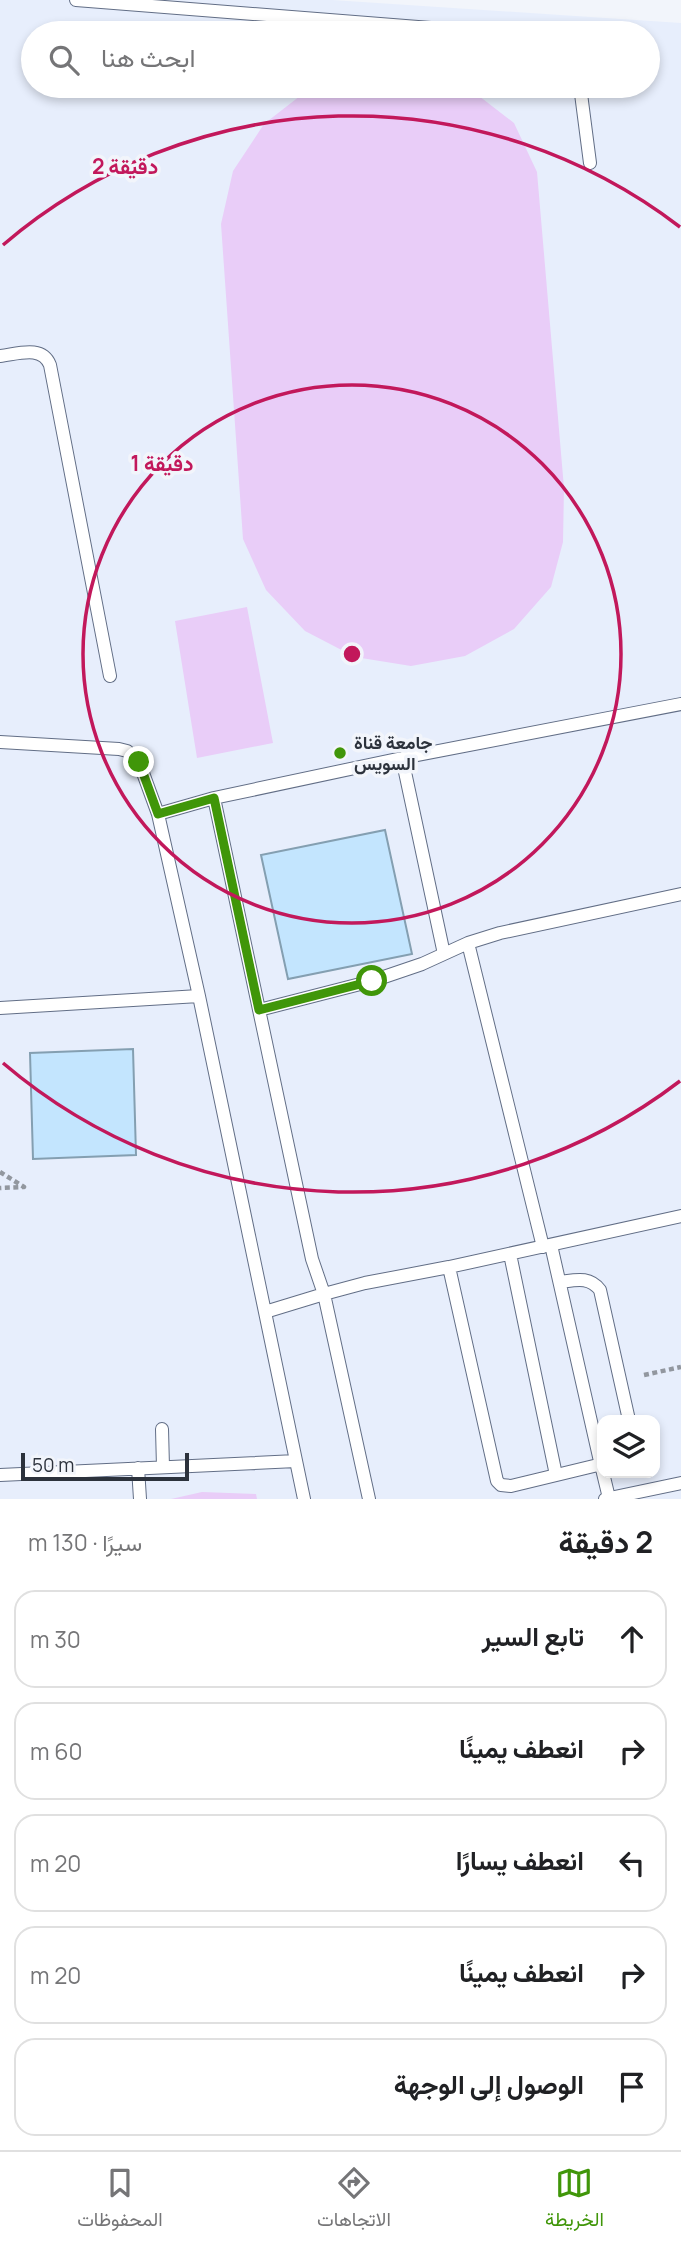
<!DOCTYPE html>
<html lang="ar">
<meta charset="utf-8">
<style>
:root{--surface:#fff;--page:#f2f2f2;--text:#202124;--muted:#757577;--line:#e0e0e0;--accent:#409609}
body{margin:0;font-family:Manrope,Vazirmatn,sans-serif;background:var(--page);color:var(--text);direction:rtl}
.controls{position:absolute;right:21px;bottom:21px;display:grid;overflow:hidden;border-radius:14px;box-shadow:0 4px 10px #0003}
.controls button{width:63px;height:63px;display:grid;place-items:center;padding:0;border:0;border-bottom:2px solid var(--line);background:var(--surface);color:var(--text);font:35px sans-serif}
.scale{position:absolute;left:21px;bottom:18px;width:168px;box-sizing:border-box;padding-left:7px;border:4px solid #2c323c;border-top:0;font-size:19px;line-height:24px;white-space:nowrap;color:#2c323c;-webkit-text-stroke:5px #f2f5fb;paint-order:stroke}
.stop{position:absolute;width:21px;height:21px;margin:-16px;border:5px solid #409609;border-radius:50%;background:#fff}
.stop.end{background:#409609;border-color:#fff;box-shadow:0 2px 7px #0008}
.list{margin:0;padding:0;list-style:none}
h2{display:flex;justify-content:space-between;align-items:center;height:91px;margin:0;padding:0 28px;font-size:30px}
h2 small{font-size:23px;font-weight:400;color:var(--muted)}
.list li{display:grid;grid-template-columns:46px 1fr auto;gap:21px;align-items:center;box-sizing:border-box;height:98px;margin:0 14px 14px;padding:0 14px;border:2px solid var(--line);border-radius:21px}
.list b{display:block;font-size:26px;white-space:nowrap}
.list em{font-size:23px;font-style:normal;color:var(--muted)}
.icon{flex:none;width:38px;height:38px;fill:none;stroke:currentColor;stroke-width:2;stroke-linecap:round;stroke-linejoin:round}
.map{position:relative;flex:none;width:681px;height:1499px;overflow:hidden;direction:ltr}
.search{position:absolute;background:var(--surface);box-shadow:0 4px 10px #0003;left:21px;right:21px;top:21px;height:77px;display:flex;align-items:center;gap:18px;box-sizing:border-box;padding:0 24px;border-radius:38px;color:var(--muted);font-size:26px}
.sheet{height:651px;background:var(--surface)}
nav{display:flex;justify-content:space-around;align-items:center;box-sizing:border-box;height:98px;border-top:2px solid var(--line);background:var(--surface);font-size:19px;color:var(--muted)}
nav a{display:grid;justify-items:center;gap:4px}
nav .on{color:var(--accent)}
.map>svg:first-child{display:block}
.built{fill:#e7eefc;fill-rule:evenodd}
.green{fill:#e9cdf8}
.building{fill:#c3e5fe;stroke:#849fb1;stroke-width:2}
.lines{fill:none;stroke-linecap:round;stroke-linejoin:round}
.service-casing{stroke:#626e86;stroke-width:14}
.path{stroke:#92979f;stroke-width:4.5;stroke-dasharray:5 3.5;stroke-linecap:butt}
.service{stroke:#fff;stroke-width:12}
.route{stroke:#409609;stroke-width:9}
.ring{fill:none;stroke:#c2185b;stroke-width:3.5}
.poi-dot{fill:#409609;stroke:#f2f5fb;stroke-width:2.5}
.labels{text-anchor:middle;stroke-width:7;stroke-linejoin:round;paint-order:stroke}
.poi-label{font-size:18px;font-weight:bold;fill:#2c323c;stroke:#f2f5fb;text-anchor:start}
.centre{fill:#c2185b;stroke:#f2f5fb;stroke-width:3.5}
.ring-label{font-size:21px;text-anchor:middle;font-weight:bold;fill:#c2185b;stroke:#f2f5fb;stroke-width:7;stroke-linejoin:round;paint-order:stroke}
</style>
<div class="map">
<svg width="681" height="1499" viewBox="0 0 681 1499">
<rect width="100%" height="100%" fill="#f2f5fb"/>
<!-- built -->
<path class="built" d="M 0,0 L 332,0 L 681,23 L 681,1499 L 0,1499 ZM 33,33 L 648,33 L 648,86 L 33,86 ZM 602,1420 L 655,1420 L 655,1473 L 602,1473 Z"/>
<!-- green -->
<path class="green" d="M 318,86 L 461,86 L 470,89 L 514,123 L 537,172 L 564,488 L 563,542 L 551,587 L 514,629 L 465,656 L 411,666 L 355,657 L 305,631 L 266,590 L 243,539 L 221,224 L 233,171 L 264,124 L 309,89 Z
M 247,607 L 273,743 L 197,758 L 175,621 Z
M 202,1492 L 256,1494 L 257,1499 L 171,1499 Z"/>
<!-- building -->
<path class="building" d="M 385,830 L 412,954 L 288,979 L 261,855 Z
M 133,1049 L 136,1155 L 33,1159 L 30,1053 Z"/>
<g class="lines">
<defs>
<path id="service" d="M 76,0 L 494,33
M 580,86 L 590,163
M 0,356 C 18,354 42,345 50,365 L 110,676
M 0,742 L 119,749 L 127,751 L 139,762 L 158,814 L 199,996 L 304,1499
M 402,758 L 444,954
M 214,798 L 312,1259 L 324,1294 L 365,1283 L 449,1267 L 681,1216
M 158,814 L 214,798 L 402,758 L 681,704
M 468,943 L 543,1247
M 0,1008 L 199,996
M 259,1010 L 372,981 L 422,964 L 468,943 L 500,933 L 681,894
M 551,1245 L 602,1470
M 510,1254 L 556,1475
M 449,1267 L 497,1481 L 501,1485 L 511,1486 L 602,1464
M 560,1282 C 576,1280 589,1276 600,1290 L 629,1420
M 265,1312 L 324,1294 L 369,1499
M 162,1429 L 163,1467
M 138,1468 L 140,1499
M 603,1473 L 609,1498
M 0,1475 L 296,1461
M 605,1499 L 681,1483"/>
</defs>
<!-- service casing -->
<use href="#service" class="service-casing"/>
<!-- path -->
<path class="path" d="M 0,1172 L 24,1187 L 0,1188
M 644,1375 L 681,1367"/>
<!-- service -->
<use href="#service" class="service"/>
</g>
<g class="lines">
<!-- route -->
<path class="route" d="M 139,762 L 158,814 L 214,798 L 259,1010 L 372,981"/>
</g>
<!-- distance rings -->
<g class="ring">
<circle cx="352" cy="654" r="269"/>
<path d="M680 1081A538 538 0 0 1 3 1063M3 245A538 538 0 0 1 680 227"/>
</g>
<!-- markers -->
<circle class="poi-dot" cx="340" cy="753" r="7"/>
<g class="labels">
<!-- poi labels -->
<g class="poi-label">
<text x="354" y="749">جامعة قناة<tspan x="354" dy="21">السويس</tspan></text>
</g>
</g>
<circle cx="352" cy="654" r="10" class="centre"/>
<g class="ring-label">
<text x="125" y="174">2 دقيقة</text>
<text x="162" y="471">1 دقيقة</text>
</g>
</svg>
<div class="controls">
<button><svg class="icon" aria-label="layers" viewBox="0 0 24 24"><path d="M12 4l9 5-9 5-9-5zM3 14l9 5 9-5"/></svg></button>
</div>
<div class="scale">50 m</div>
<div class="stop" style="left:372px;top:981px"></div>
<div class="stop end" style="left:139px;top:762px"></div>
<div class="search"><svg class="icon" aria-label="search" viewBox="0 0 24 24"><circle cx="10" cy="10" r="6"/><path d="M15 15l6 6"/></svg>ابحث هنا</div>
</div>
<section class="sheet">
<h2>2 دقيقة<small>سيرًا · 130 m</small></h2>
<ul class="list">
<li><svg class="icon" aria-label="ahead" viewBox="0 0 24 24"><path d="M12 20V5M6 11l6-6 6 6"/></svg><div><b>تابع السير</b></div><em>30 m</em></li>
<li><svg class="icon" aria-label="right" viewBox="0 0 24 24"><path d="M7 20v-9h11M14 6l5 5-5 5"/></svg><div><b>انعطف يمينًا</b></div><em>60 m</em></li>
<li><svg class="icon" aria-label="left" viewBox="0 0 24 24"><path d="M17 20v-9H6M10 6l-5 5 5 5"/></svg><div><b>انعطف يسارًا</b></div><em>20 m</em></li>
<li><svg class="icon" aria-label="right" viewBox="0 0 24 24"><path d="M7 20v-9h11M14 6l5 5-5 5"/></svg><div><b>انعطف يمينًا</b></div><em>20 m</em></li>
<li><svg class="icon" aria-label="arrive" viewBox="0 0 24 24"><path d="M6 21V4h12l-3 4 3 4H6"/></svg><div><b>الوصول إلى الوجهة</b></div></li>
</ul>
</section>
<nav>
<a class="on"><svg class="icon" aria-label="map" viewBox="0 0 24 24"><path d="M3 6l6-2 6 2 6-2v14l-6 2-6-2-6 2zM9 4v14M15 6v14"/></svg>الخريطة</a>
<a><svg class="icon" aria-label="directions" viewBox="0 0 24 24"><path d="M12 3l9 9-9 9-9-9zM9 14v-3h6M13 9l2 2-2 2"/></svg>الاتجاهات</a>
<a><svg class="icon" aria-label="saved" viewBox="0 0 24 24"><path d="M7 4h10v16l-5-4-5 4z"/></svg>المحفوظات</a>
</nav>
